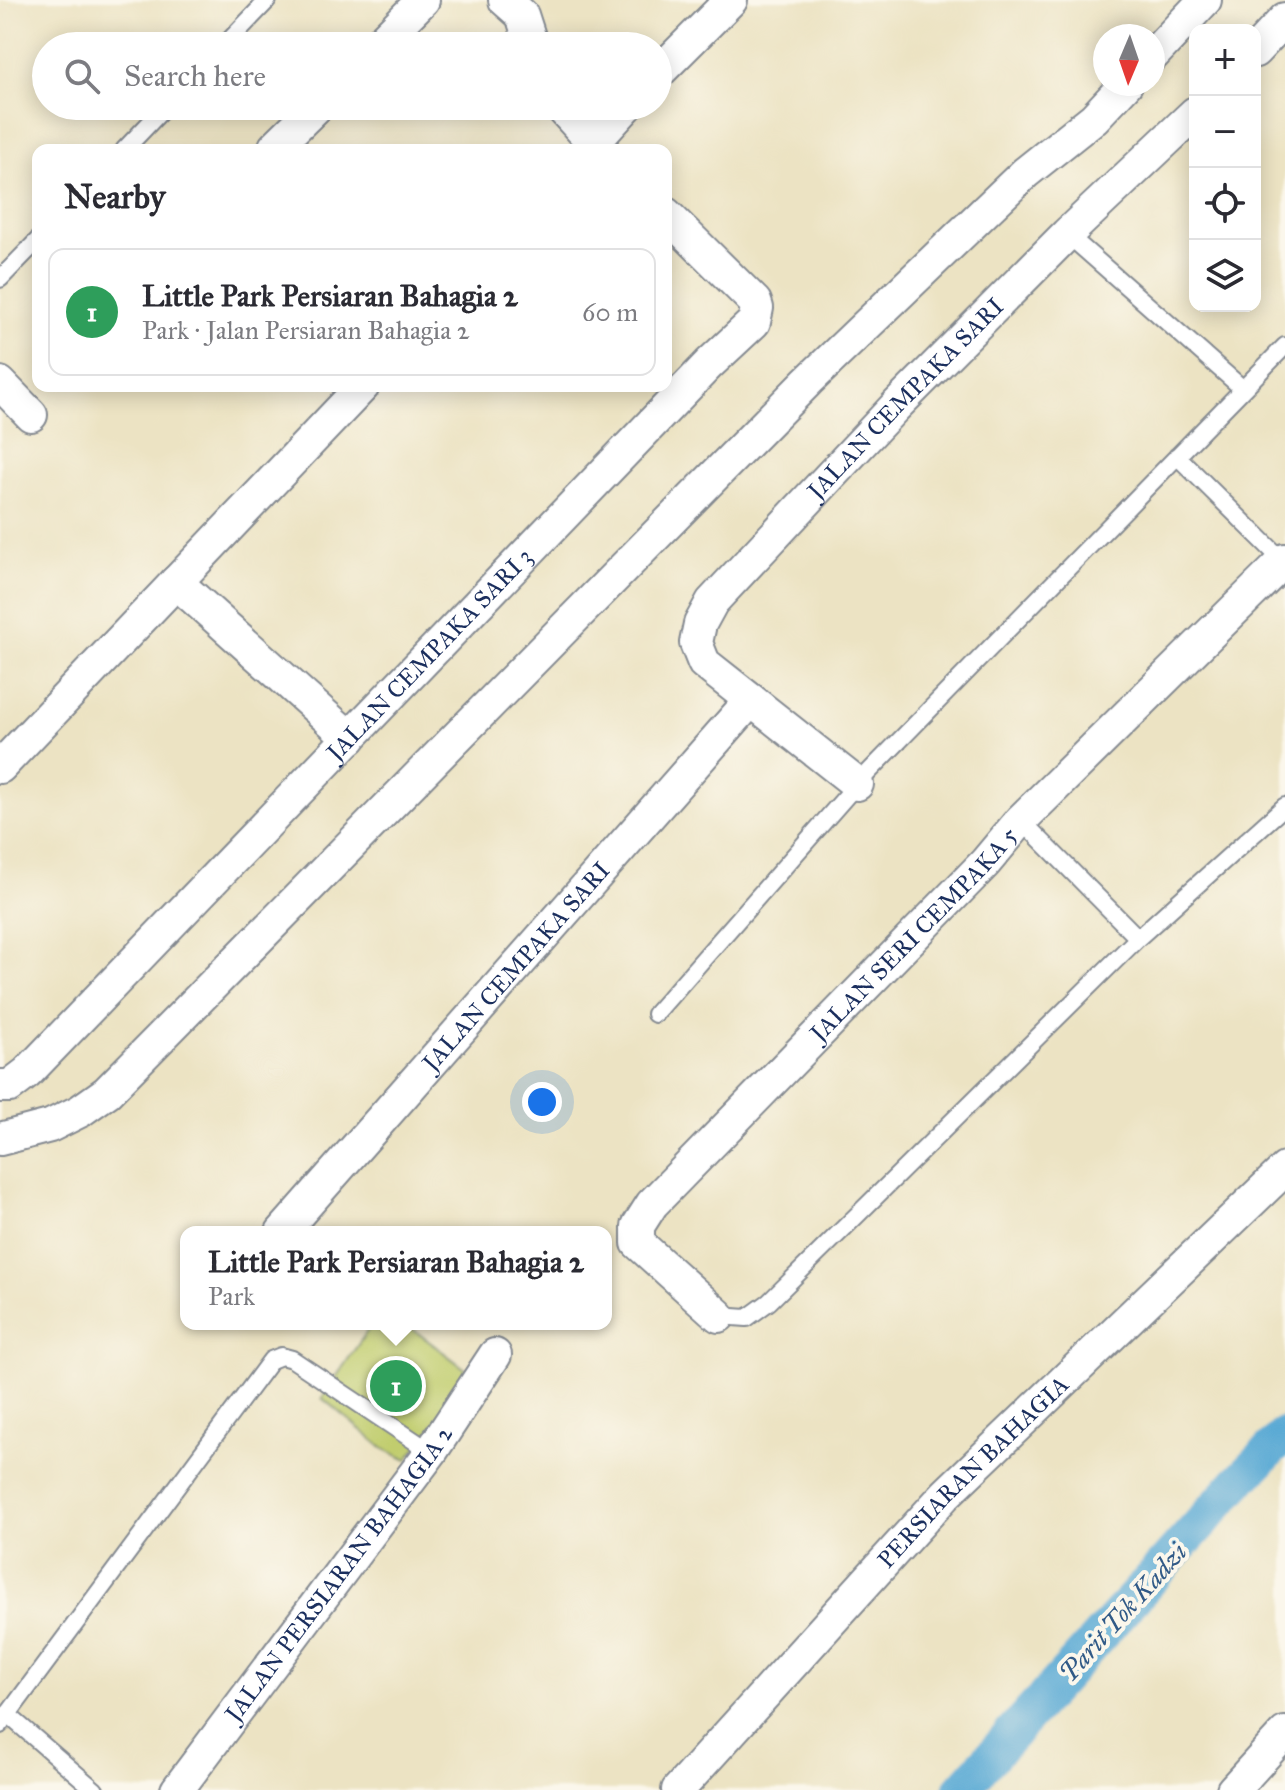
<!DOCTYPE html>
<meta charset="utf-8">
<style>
:root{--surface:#fff;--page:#f2f2f3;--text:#2b2b33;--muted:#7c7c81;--line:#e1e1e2;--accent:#b5179e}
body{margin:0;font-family:"IM FELL Great Primer",serif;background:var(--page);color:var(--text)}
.controls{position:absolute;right:24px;top:24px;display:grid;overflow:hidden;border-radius:16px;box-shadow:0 4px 20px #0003}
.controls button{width:72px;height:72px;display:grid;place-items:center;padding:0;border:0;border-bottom:2px solid var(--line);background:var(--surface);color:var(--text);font:40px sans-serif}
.compass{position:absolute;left:1093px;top:24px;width:72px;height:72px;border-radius:50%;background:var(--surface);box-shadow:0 4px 20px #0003;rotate:182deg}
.you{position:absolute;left:542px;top:1102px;width:28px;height:28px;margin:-20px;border:6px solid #fff;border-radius:50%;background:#1a73e8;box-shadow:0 0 0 12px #1a73e833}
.badge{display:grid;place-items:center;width:52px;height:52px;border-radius:50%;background:var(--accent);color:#fff;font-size:26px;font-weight:700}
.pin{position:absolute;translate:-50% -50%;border:4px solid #fff;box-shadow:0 2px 8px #0006}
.popup{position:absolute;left:180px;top:1226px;width:432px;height:104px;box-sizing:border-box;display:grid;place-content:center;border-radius:16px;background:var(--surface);filter:drop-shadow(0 2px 6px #0005);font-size:26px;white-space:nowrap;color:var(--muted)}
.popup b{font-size:30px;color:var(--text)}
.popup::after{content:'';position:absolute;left:50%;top:100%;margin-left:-16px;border:16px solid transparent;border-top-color:var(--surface)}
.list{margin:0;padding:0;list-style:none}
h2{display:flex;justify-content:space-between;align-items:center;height:104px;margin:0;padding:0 32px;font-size:34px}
h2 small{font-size:26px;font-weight:400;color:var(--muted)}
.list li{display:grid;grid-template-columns:52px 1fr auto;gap:24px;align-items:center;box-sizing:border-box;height:128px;margin:0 16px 16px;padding:0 16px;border:2px solid var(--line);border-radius:16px}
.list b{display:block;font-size:30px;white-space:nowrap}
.list p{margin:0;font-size:26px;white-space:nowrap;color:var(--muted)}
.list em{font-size:26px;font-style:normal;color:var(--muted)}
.icon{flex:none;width:44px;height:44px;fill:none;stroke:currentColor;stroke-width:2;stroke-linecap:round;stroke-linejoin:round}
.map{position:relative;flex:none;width:1285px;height:1790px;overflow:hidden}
.search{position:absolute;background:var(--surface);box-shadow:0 4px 20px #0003;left:32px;top:32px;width:640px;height:88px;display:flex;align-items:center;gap:20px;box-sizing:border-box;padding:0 28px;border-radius:44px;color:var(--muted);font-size:30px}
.panel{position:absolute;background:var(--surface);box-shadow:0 4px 20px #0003;left:32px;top:144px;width:640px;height:248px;border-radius:16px}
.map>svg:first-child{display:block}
.green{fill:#c1cd6e;stroke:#6e7e66;stroke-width:2}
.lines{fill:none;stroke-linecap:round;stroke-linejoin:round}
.canal{stroke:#59a9d4;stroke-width:36}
.lane-casing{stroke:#848990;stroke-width:20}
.street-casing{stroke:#848990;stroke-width:36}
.lane{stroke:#fff;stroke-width:16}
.street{stroke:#fff;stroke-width:32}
.labels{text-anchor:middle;stroke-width:8;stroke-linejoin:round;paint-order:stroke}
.street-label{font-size:24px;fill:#1b2f5e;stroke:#fbf7ec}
.water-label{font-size:26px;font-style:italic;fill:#315a87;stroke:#fbf7ec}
</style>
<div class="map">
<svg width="1285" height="1790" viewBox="0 0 1285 1790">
<rect width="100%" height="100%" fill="#fbf7ec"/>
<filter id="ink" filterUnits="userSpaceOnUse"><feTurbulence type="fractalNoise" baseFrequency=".0125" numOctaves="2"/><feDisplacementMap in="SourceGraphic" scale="16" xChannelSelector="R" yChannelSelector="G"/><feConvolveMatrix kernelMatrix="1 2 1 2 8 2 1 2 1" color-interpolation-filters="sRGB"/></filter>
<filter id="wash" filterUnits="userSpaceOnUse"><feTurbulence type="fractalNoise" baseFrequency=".006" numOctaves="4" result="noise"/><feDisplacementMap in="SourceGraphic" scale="32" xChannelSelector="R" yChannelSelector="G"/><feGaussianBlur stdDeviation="1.8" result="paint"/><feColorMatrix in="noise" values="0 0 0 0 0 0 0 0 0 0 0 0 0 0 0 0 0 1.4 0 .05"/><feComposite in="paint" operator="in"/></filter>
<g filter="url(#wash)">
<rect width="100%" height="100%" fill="#ece3c3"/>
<!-- green -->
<path class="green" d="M 372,1324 L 406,1324 L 472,1374 L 407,1460 L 384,1449 L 322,1398 Z"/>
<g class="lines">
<!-- canal -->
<path class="canal" d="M 961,1790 L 1237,1483 L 1285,1435"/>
</g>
</g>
<g filter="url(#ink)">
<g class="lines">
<defs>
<path id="lane" d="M 224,46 L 268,0
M 124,150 L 166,106
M 1067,234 L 1243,389
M 0,279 L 38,240
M 1177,456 L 1283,561
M 1021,820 L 1138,938
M 655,1014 L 857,784 L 1285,346
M 719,1316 L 747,1318 L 769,1302 L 1138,938 L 1285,806
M 7,1714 L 95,1790
M 0,1725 L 271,1360 L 281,1356 L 292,1359 L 431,1452"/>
<g id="street">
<path d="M 505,0 L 522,15 L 532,46"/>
<path d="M 377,46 L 423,0"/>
<path d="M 1255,51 L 1285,19"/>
<path d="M 1153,55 L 1205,0"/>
<path d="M 658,73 L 731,0"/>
<path d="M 560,106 L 600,150"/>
<path d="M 275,147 L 317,106"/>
<path d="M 587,150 L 627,106"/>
<path d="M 0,383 L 31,415"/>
<path d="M 176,582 L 350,738"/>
<path d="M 0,767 L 363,386"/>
<path id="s1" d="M 857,784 L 704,663 L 696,643 L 700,624 L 712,602 L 894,408 L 1067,234 L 1195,113"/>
<path id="s2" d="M 0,1086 L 10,1086 L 27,1073 L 709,364 L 754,322 L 757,308 L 755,302 L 666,214"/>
<path d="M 0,1139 L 50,1126 L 80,1111 L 107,1092 L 808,381 L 1025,173 L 1094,118 L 1126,84"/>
<path id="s3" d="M 282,1232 L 751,700"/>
<path id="s4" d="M 719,1316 L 638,1243 L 638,1226 L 652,1204 L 985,863 L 1021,820 L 1285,560"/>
<path id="s5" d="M 177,1790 L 431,1452 L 495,1355"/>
<path id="s6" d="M 678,1790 L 946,1494 L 1285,1169"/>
<path d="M 1233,1790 L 1285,1733"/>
</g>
</defs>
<!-- lane casing -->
<use href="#lane" class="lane-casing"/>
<!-- street casing -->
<use href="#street" class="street-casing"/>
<!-- lane -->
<use href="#lane" class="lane"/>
<!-- street -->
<use href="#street" class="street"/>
</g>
</g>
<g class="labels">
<!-- street labels -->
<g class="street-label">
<text dy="8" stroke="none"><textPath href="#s1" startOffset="542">JALAN CEMPAKA SARI</textPath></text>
<text dy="8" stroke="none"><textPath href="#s2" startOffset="612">JALAN CEMPAKA SARI 3</textPath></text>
<text dy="8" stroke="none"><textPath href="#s4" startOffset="528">JALAN SERI CEMPAKA 5</textPath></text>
<text dy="8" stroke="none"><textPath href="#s3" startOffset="354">JALAN CEMPAKA SARI</textPath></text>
<text dy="8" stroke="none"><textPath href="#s6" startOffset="434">PERSIARAN BAHAGIA</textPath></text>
<text dy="8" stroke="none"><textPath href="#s5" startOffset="270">JALAN PERSIARAN BAHAGIA 2</textPath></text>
</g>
<!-- water labels -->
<g class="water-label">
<text transform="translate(1123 1612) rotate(-48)" y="9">Parit Tok Kadzi</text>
</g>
</g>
</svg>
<div class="controls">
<button>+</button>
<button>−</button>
<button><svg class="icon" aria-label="locate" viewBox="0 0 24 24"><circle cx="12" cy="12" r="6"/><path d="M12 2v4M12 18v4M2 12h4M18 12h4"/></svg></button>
<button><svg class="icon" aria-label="layers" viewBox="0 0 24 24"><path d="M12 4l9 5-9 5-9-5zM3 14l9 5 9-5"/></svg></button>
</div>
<svg class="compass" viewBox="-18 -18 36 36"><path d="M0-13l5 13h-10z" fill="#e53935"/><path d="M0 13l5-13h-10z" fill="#7c7c81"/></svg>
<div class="you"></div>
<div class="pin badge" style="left:396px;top:1386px;background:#2e9e5b">1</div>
<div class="popup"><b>Little Park Persiaran Bahagia 2</b>Park</div>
<div class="search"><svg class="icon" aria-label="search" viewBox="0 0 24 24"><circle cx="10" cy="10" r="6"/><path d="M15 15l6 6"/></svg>Search here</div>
<section class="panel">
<h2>Nearby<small></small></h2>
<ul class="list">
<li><span class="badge" style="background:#2e9e5b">1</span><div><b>Little Park Persiaran Bahagia 2</b><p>Park · Jalan Persiaran Bahagia 2</p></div><em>60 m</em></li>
</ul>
</section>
</div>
